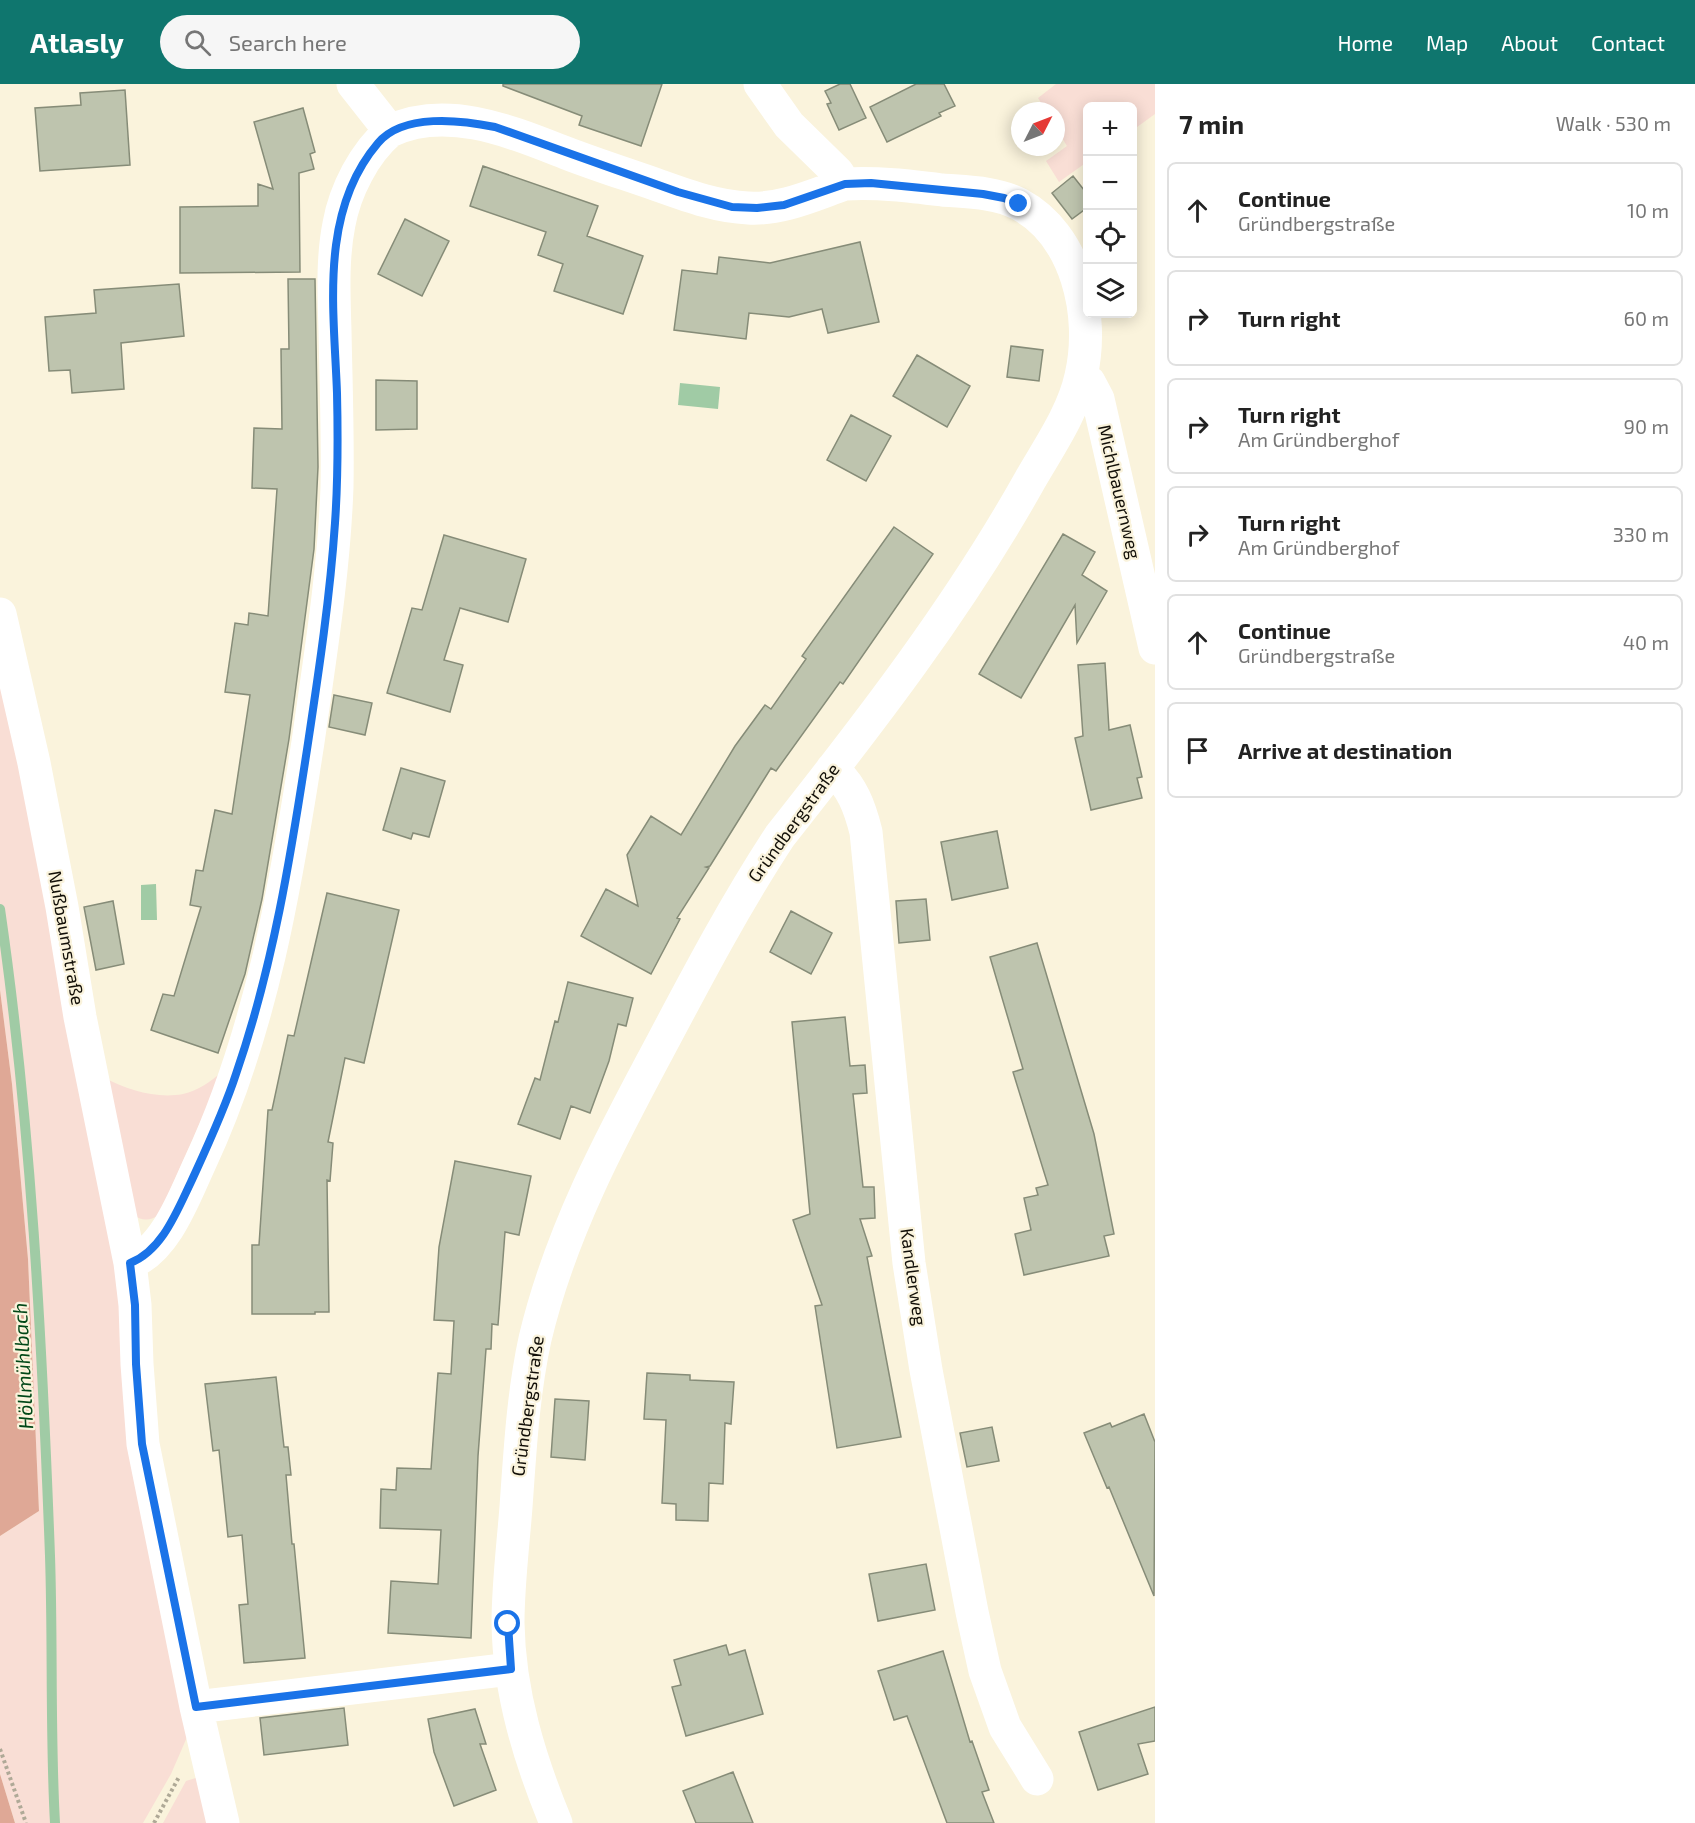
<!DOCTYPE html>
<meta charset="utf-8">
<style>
:root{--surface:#fff;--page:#f6f6f6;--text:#222;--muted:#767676;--line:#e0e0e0;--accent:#0f766e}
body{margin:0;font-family:"Exo 2",sans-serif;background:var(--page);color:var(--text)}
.controls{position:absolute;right:18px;top:18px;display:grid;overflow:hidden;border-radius:9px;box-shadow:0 3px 15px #0003}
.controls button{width:54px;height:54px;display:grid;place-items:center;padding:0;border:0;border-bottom:2px solid var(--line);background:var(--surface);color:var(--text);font:30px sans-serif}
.compass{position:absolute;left:1011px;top:18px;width:54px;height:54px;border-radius:50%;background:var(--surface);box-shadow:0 3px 15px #0003;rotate:48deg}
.stop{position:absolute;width:18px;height:18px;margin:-14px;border:4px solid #1a73e8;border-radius:50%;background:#fff}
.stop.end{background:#1a73e8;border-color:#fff;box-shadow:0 2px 6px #0008}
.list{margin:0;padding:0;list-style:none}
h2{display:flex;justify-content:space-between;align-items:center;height:78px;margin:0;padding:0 24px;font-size:26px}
h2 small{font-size:20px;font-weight:400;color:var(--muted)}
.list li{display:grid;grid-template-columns:39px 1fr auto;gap:18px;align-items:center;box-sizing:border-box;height:96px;margin:0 12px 12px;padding:0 12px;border:2px solid var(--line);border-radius:9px}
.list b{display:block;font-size:22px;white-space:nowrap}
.list p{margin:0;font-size:20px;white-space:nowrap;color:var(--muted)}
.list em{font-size:20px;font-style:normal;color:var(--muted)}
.icon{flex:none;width:33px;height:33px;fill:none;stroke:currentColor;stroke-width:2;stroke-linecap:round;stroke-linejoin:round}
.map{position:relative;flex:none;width:1155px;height:1739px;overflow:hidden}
header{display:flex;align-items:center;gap:36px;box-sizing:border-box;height:84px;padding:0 30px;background:var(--accent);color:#fff}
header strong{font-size:28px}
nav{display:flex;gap:33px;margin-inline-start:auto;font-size:21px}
.search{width:420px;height:54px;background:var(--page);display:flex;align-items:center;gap:15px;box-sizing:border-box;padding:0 21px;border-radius:33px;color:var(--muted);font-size:22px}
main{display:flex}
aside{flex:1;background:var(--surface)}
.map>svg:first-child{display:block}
.green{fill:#f9ded5}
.forest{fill:#dfa896}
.water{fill:#a0cba5}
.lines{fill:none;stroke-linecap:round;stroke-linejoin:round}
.stream{stroke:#a0cba5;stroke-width:10}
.building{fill:#bec4ae;stroke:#868c78;stroke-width:1.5}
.path{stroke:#afa997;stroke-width:4;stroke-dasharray:3 3;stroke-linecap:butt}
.minor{stroke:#fff;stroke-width:33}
.route{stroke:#1a73e8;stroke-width:8}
.labels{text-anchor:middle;stroke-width:4.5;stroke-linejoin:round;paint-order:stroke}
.street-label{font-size:18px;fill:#120f08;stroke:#faf3dc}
.water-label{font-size:20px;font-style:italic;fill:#014717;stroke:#faf3dc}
</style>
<header>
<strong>Atlasly</strong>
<div class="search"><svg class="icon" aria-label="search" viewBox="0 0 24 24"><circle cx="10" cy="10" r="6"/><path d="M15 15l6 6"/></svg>Search here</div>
<nav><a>Home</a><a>Map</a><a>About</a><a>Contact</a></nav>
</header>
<main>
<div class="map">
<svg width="1155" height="1739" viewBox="0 0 1155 1739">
<rect width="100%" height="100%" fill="#faf3dc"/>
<!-- green -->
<path class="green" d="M 1056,0 L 1155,0 L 1155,30 L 1133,46 L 1132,22 L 1088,22 L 1087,78 L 1059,98 L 1046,77 L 1067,62 L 1056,44 L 1056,27 L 1046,27 L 1038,14 Z
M 0,579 L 98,1084 L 191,1644 L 171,1690 L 143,1739 L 15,1739 L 0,1690 L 0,1452 L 39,1427 L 28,1175 L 12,1000 L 0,906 Z
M 223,987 L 159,1131 C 149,1137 143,1137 133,1131 L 105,994 C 127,1006 157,1015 183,1010 C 198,1007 211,997 223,987 Z
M 199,1693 L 211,1739 L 163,1739 L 186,1697 Z"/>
<!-- forest -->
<path class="forest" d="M 0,906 L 12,1000 L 28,1175 L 39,1427 L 0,1452 Z
M 0,1690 L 15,1739 L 0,1739 Z"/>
<!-- water -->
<path class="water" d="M 680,299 L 720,303 L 718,325 L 678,321 Z
M 156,800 L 157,836 L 141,836 L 141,801 Z"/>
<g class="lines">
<!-- stream -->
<path class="stream" d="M 0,825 C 31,1039 42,1256 50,1472 C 53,1561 50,1650 55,1739"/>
</g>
<!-- building -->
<path class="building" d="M 503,0 L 662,0 L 641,62 L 579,41 L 582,32 L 503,2 Z
M 840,0 L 850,0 L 866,34 L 839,46 L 827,20 L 831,19 L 825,7 Z
M 916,0 L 944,0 L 955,22 L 939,29 L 941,32 L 887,58 L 870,23 Z
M 125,6 L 130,81 L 40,87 L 35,24 L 81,21 L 80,9 Z
M 303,24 L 315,68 L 310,70 L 314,85 L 299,89 L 300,188 L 180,189 L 180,123 L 258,122 L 258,100 L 273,105 L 254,38 Z
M 483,82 L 598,122 L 587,152 L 643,172 L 623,230 L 554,207 L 563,180 L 538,171 L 546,148 L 470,122 Z
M 1073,92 L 1088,111 L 1088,123 L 1072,135 L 1052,109 Z
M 405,135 L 449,157 L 422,212 L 378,190 Z
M 860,158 L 879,238 L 828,249 L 822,225 L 789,233 L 749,229 L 746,255 L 674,246 L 682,186 L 717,190 L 719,173 L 770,179 Z
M 288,195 L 315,195 L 318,383 L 314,465 L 289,655 L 262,815 L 245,890 L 218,969 L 151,946 L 163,910 L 174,912 L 201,823 L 190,821 L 196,786 L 203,787 L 215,726 L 232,730 L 250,611 L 225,608 L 235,539 L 248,541 L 249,529 L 268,532 L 277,405 L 252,404 L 254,344 L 282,345 L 281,265 L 289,265 Z
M 179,200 L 184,252 L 121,259 L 124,305 L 72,309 L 70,286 L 49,287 L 45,233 L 96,229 L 94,206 Z
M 1011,262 L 1043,266 L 1039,297 L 1007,293 Z
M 917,271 L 970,302 L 947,343 L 893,312 Z
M 376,296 L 417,297 L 417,345 L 376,346 Z
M 851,331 L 891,352 L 866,397 L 827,376 Z
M 894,443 L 933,470 L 843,600 L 840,598 L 776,687 L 771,684 L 710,782 L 706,783 L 709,784 L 677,834 L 680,835 L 651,890 L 581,852 L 606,805 L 638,822 L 627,771 L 651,732 L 681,751 L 735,662 L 765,621 L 771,625 L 806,575 L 802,572 Z
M 1063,450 L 1095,468 L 1082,491 L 1107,507 L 1077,559 L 1075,521 L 1021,614 L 979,590 Z
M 444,451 L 526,475 L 508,538 L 460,524 L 444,576 L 463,581 L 450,628 L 387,609 L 412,524 L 422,526 Z
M 1105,579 L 1109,646 L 1130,641 L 1142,693 L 1137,694 L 1142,714 L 1091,726 L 1075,654 L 1083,652 L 1078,581 Z
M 334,611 L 372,619 L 365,651 L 329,643 Z
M 401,684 L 445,697 L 429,753 L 413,749 L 411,755 L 383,746 Z
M 997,747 L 1008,804 L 952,816 L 941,758 Z
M 327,809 L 399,826 L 364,979 L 345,974 L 328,1058 L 333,1059 L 330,1097 L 327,1096 L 329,1228 L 315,1228 L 315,1230 L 252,1230 L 252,1161 L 259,1161 L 268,1026 L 272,1026 L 288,951 L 294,952 Z
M 926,815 L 930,856 L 899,859 L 896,817 Z
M 113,817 L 124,880 L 96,886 L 84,823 Z
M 791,827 L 832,849 L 811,890 L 770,868 Z
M 1037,859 L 1094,1050 L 1114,1150 L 1104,1152 L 1109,1172 L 1024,1191 L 1015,1150 L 1031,1146 L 1024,1114 L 1038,1111 L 1036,1104 L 1048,1101 L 1013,988 L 1023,985 L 990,873 Z
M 568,898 L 633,914 L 626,942 L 618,940 L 609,977 L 590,1029 L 571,1022 L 560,1055 L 518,1040 L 535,994 L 540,996 L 555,937 L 558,938 Z
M 845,933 L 850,982 L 865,981 L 867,1009 L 853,1010 L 863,1103 L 874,1103 L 875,1134 L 860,1135 L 872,1172 L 867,1173 L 901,1353 L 837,1364 L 815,1222 L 822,1221 L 793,1136 L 810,1130 L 792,938 Z
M 455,1077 L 531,1092 L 519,1151 L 505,1148 L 498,1241 L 492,1240 L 491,1265 L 486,1265 L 478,1372 L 471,1554 L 388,1549 L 391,1497 L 438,1500 L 441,1446 L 380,1444 L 381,1405 L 396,1406 L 397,1384 L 431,1385 L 438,1289 L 451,1290 L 454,1237 L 434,1236 L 439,1163 Z
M 647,1289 L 690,1291 L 690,1296 L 734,1298 L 731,1340 L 725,1339 L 723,1400 L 709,1399 L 708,1437 L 676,1436 L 676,1420 L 662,1419 L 666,1336 L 644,1335 Z
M 276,1293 L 284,1363 L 288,1363 L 291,1391 L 286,1391 L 292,1460 L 294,1460 L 305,1574 L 244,1579 L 239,1521 L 248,1520 L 242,1451 L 228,1453 L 219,1366 L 213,1367 L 205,1300 Z
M 555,1315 L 589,1317 L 585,1376 L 551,1373 Z
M 1144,1330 L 1155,1358 L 1154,1512 L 1109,1403 L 1107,1404 L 1084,1349 L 1110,1339 L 1112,1343 Z
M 992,1343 L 999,1377 L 967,1383 L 960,1349 Z
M 926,1480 L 935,1526 L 878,1537 L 869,1490 Z
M 726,1561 L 729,1571 L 745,1566 L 763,1630 L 686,1652 L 672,1603 L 681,1601 L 674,1576 Z
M 943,1567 L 970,1658 L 972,1657 L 989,1706 L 982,1708 L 994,1739 L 947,1739 L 907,1632 L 894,1636 L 878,1587 Z
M 1155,1623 L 1155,1657 L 1138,1660 L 1148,1690 L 1098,1706 L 1079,1648 Z
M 344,1624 L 348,1661 L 264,1671 L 260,1634 Z
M 475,1625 L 486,1660 L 480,1660 L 496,1706 L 454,1722 L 434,1668 L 428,1635 Z
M 733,1688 L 753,1739 L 696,1739 L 683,1707 Z"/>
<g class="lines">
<!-- path -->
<path class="path" d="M 0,1665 L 26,1739
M 154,1739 L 179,1693"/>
<!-- minor -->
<path class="minor" d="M 353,0 L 390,47 C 447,20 512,48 566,69 C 597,81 629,91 660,102 C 688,112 718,123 748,124 C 782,126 813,111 845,100
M 1081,293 L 1089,298 L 1098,315 L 1155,564
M 0,530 L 34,679 L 62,823 L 80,933 L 130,1179 L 135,1221 L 137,1280 L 143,1360 L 196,1623 L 223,1739
M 832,685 C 852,701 860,724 866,748 L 909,1179 L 926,1286 L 972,1528 L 985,1587 L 1005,1643 L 1037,1695
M 130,1179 C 166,1166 185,1111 200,1079 C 262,946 286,801 308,658 C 320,573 334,488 337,403 C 338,351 336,299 335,247 C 334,211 332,175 339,140 C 345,107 364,69 390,47
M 196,1623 L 511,1585
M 556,1739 C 530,1676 509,1609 508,1539 C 508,1501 513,1462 516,1423 C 520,1367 523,1310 535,1255 C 560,1149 611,1054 662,959 C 699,889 736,819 780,752 C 870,638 959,523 1030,396 C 1049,363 1073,329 1081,292 C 1095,231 1077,151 1019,120 C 996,108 967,108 942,106 C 910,102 877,98 845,100 L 837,88 L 789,41 L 760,0"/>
</g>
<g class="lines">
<!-- route -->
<path class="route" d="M 508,1540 L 511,1585 L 196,1623 L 142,1360 L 136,1280 L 135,1221 L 130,1179 C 162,1167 177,1127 191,1098 C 207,1063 224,1027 236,990 C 273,883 291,771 308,659 C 319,586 330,513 335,439 C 338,396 338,352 337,309 C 334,225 319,128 378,59 C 403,29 461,36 495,43 L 678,108 L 732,123 L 757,124 L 784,121 L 845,100 L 871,99 L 983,110 L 1004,114 L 1019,120"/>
</g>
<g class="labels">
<!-- street labels -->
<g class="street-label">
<text transform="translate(1119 408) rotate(77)" y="6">Michlbauernweg</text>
<text transform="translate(794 739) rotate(-54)" y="6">Gründbergstraße</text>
<text transform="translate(66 854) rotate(80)" y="6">Nußbaumstraße</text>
<text transform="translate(913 1193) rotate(82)" y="6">Kandlerweg</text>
<text transform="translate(528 1322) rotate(-82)" y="6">Gründbergstraße</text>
</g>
<!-- water labels -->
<g class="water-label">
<text transform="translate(23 1282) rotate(-93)" y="7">Höllmühlbach</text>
</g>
</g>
</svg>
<div class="controls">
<button>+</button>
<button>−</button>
<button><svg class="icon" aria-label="locate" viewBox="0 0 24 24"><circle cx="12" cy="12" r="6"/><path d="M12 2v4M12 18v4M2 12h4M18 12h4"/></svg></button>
<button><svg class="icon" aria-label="layers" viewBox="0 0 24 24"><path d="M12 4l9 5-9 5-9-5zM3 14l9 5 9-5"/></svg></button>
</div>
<svg class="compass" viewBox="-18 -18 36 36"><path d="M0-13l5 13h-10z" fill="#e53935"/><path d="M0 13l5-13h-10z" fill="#767676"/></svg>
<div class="stop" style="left:508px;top:1540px"></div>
<div class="stop end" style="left:1019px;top:120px"></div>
</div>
<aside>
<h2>7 min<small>Walk · 530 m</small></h2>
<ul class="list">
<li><svg class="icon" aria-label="ahead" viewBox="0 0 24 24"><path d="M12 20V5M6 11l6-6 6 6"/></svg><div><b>Continue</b><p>Gründbergstraße</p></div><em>10 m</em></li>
<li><svg class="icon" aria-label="right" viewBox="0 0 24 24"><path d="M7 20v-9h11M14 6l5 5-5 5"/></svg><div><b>Turn right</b></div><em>60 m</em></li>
<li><svg class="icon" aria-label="right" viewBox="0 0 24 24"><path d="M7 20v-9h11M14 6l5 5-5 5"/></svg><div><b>Turn right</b><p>Am Gründberghof</p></div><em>90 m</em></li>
<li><svg class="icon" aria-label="right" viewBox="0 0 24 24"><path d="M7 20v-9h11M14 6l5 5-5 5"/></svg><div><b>Turn right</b><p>Am Gründberghof</p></div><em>330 m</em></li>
<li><svg class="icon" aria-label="ahead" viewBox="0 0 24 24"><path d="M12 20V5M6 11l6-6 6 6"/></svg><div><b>Continue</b><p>Gründbergstraße</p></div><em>40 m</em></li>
<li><svg class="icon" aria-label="arrive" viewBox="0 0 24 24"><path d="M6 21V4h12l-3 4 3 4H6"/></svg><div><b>Arrive at destination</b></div></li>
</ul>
</aside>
</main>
